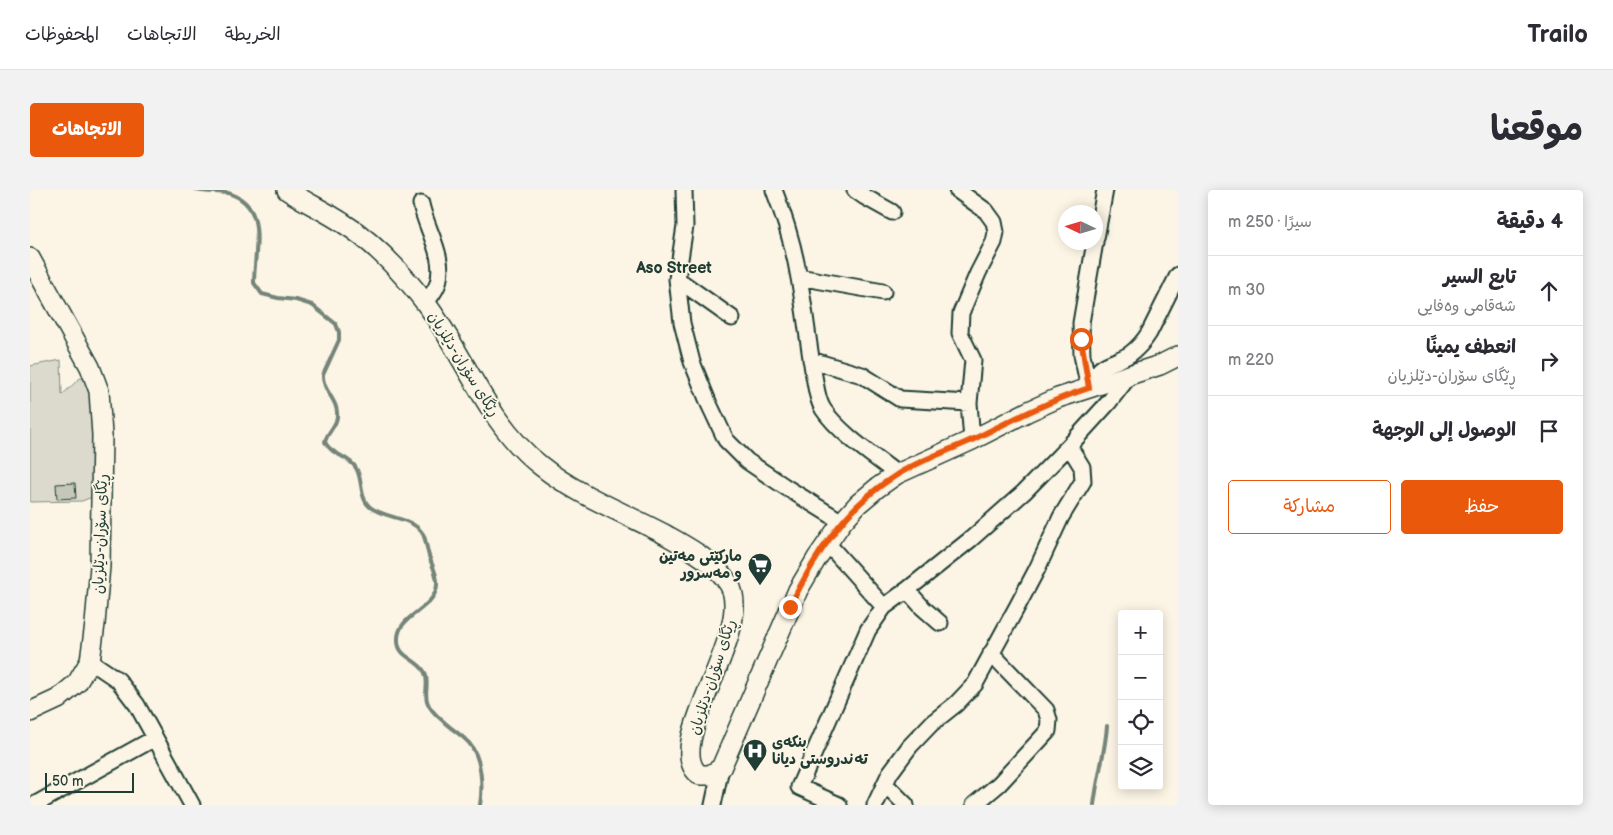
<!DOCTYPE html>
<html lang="ar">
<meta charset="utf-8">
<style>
:root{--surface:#fff;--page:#f2f2f3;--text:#2b2b33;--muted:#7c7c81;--line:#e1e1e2;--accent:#ea580c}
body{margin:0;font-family:"Balsamiq Sans","Playpen Sans Arabic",sans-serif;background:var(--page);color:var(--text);direction:rtl}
.controls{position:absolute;right:15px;bottom:15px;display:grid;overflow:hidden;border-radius:5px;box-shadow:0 2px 12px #0003}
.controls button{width:45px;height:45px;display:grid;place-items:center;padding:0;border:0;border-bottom:1px solid var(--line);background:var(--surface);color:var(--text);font:25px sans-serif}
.compass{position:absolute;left:1028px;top:15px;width:45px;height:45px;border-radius:50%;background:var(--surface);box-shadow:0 2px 12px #0003;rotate:274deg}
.scale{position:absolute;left:15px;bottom:12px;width:89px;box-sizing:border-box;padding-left:5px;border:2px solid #1f3d34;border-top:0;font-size:14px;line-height:18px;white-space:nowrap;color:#1f3d34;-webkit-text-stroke:4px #fcf5e5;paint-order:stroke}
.stop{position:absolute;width:15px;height:15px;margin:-11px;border:4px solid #ea580c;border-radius:50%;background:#fff}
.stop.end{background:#ea580c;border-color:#fff;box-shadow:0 1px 5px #0008}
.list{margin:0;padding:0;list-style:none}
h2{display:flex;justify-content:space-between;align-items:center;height:65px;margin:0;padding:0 20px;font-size:21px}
h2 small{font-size:16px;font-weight:400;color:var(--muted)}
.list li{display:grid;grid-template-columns:32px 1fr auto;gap:15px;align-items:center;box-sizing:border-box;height:70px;padding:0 20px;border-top:1px solid var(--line)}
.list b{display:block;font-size:19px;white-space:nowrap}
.list p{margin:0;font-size:16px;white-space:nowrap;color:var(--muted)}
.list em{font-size:16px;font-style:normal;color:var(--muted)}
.actions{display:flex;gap:10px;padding:15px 20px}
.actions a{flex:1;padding:11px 0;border:1px solid var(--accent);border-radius:5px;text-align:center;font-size:18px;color:var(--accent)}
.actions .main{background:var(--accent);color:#fff}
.icon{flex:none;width:28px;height:28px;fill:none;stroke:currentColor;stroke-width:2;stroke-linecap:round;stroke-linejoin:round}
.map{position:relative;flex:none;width:1148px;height:615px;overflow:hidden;direction:ltr;border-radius:5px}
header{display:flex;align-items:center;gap:30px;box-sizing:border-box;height:70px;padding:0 25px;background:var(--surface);border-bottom:1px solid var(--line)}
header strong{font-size:24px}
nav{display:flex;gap:28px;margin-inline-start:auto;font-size:18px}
.intro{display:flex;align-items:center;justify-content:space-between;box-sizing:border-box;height:120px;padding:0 30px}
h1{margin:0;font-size:35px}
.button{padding:12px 22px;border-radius:5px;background:var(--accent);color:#fff;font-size:18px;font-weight:700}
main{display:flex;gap:30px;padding:0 30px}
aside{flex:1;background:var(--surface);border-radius:5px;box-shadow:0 2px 12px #0003}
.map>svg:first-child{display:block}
.green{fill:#dcdacc;stroke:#7e8c80}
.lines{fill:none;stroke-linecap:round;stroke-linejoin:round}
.stream{stroke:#758479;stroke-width:4}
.building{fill:#c5c7b9;stroke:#1f3d34}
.minor-casing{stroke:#1f3d34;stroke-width:19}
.major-casing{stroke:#1f3d34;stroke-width:22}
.minor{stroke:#fcf5e5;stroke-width:15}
.major{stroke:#fcf5e5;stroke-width:19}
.route{stroke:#ea580c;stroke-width:6}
.labels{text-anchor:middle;stroke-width:4;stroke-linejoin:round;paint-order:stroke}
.street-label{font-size:15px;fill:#1f3d34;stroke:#fcf5e5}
.poi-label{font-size:15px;font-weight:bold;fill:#1f3d34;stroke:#fcf5e5;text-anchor:end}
.neighbourhood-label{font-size:16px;font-weight:bold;fill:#1f3d34;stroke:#fcf5e5}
</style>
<header>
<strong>Trailo</strong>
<nav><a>الخريطة</a><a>الاتجاهات</a><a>المحفوظات</a></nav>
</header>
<div class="intro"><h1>موقعنا</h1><a class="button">الاتجاهات</a></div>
<main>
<aside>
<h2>4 دقيقة<small>سيرًا · 250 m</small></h2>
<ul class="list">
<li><svg class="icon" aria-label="ahead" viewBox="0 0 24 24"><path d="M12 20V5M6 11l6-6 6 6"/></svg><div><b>تابع السير</b><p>شەقامی وەفایی</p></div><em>30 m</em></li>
<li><svg class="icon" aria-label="right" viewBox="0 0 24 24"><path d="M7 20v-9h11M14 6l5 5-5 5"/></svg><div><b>انعطف يمينًا</b><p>ڕێگای سۆران-دێلزیان</p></div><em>220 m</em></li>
<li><svg class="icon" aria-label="arrive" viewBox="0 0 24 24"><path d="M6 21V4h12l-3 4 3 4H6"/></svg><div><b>الوصول إلى الوجهة</b></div></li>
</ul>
<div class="actions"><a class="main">حفظ</a><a>مشاركة</a></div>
</aside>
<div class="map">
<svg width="1148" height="615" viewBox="0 0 1148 615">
<rect width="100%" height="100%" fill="#fcf5e5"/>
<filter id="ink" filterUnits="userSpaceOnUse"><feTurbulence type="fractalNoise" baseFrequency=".02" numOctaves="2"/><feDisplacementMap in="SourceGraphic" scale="10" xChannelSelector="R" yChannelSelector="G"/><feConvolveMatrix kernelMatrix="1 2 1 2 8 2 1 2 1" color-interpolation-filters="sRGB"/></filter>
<g filter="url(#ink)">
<!-- green -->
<path class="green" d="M 31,170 L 32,205 L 50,188 L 62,188 L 65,306 L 52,311 L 0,312 L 0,176 Z"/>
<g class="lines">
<!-- stream -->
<path class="stream" d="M 167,0 C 177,3 188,1 198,3 C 239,15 224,61 224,93 L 232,104 L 248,108 L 266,110 L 282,115 L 306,134 L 309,142 L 309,150 L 293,185 C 292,201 309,210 307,227 C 306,237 297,242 295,252 C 301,265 319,266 326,278 C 333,289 329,308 340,317 C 355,329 382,326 393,344 C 396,350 397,360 399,366 C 402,375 406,382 407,391 C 409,420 366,423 368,451 C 368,467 387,469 394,481 C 400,491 394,501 397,511 C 399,519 407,526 413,531 C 421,539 432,545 439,553 C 452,568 453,596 450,615
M 1064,615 C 1067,588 1075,563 1077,536"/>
</g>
<!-- building -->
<path class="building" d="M 45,293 L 46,308 L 27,309 L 26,294 Z"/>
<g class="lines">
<defs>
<path id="minor" d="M 654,0 L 655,36 L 647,89 L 652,133 L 662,172 L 679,214 L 696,250 L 717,271 L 754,296 L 812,332
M 744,0 C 755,28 764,58 769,88 C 775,120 778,153 784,186 C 786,196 787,210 793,219 C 809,243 844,266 867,284
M 825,0 L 835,7 L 862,22
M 927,0 L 956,21 L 964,32 L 966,42 L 964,52 L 948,83 L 931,123 L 930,143 L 943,170 L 939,213 L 942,250
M 391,14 C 396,39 416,67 408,93 C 406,100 400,107 396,113
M 1066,48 L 1075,0
M 769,87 L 853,102
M 647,89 L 702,128
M 781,170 L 832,185 L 870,209 L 939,213
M 1064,196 C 1064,172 1084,175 1100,164 C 1108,158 1114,151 1119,143 L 1148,85
M 1059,198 L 1052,165 L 1051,133 L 1065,52
M 797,353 L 854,417
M 877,400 L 893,418 L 910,433
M 60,471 L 88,490 L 107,515 L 162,615
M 855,594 L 876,615
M 4,615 L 125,548
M 683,615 L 691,578
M 809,615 L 769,597 L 838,440 L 854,417 L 877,400 L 941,349 L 994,302 L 1039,256 L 1079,212 L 1100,185
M 845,615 L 860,583 L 880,556 L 902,533 L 926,514 L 945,494 L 988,415 L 1007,379 L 1031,327 L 1053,291 L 1052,277 L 1039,256
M 944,615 L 969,594 L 1018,541 L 1019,530 L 1016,520 L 961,463"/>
<path id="major" d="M 257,0 C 275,12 295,21 313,33 C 344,52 374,85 397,115 C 436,167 458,235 511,276 C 547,305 595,323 636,345 C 659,358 684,371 699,394 C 727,440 629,557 670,585 L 680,585 L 691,578 L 768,400 L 787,368 L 812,332 L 828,314 L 847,298 L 867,284 L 942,250 L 999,221 L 1028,208 L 1130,175 L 1148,166
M 0,68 L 60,177 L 69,201 L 72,245 L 70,376 L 65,434 L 60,471 L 47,493 L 28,509 L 0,522"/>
</defs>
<!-- minor casing -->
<use href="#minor" class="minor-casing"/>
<!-- major casing -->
<use href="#major" class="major-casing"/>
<!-- minor -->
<use href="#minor" class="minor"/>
<!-- major -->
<use href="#major" class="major"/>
</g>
</g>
<g class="lines" filter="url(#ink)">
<!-- route -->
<path class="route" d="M 760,417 C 784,366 816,316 865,286 C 889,270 919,261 944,249 C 982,230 1019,211 1059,198 L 1051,149"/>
</g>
<!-- icons -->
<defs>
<symbol id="supermarket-pin" viewBox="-11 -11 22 30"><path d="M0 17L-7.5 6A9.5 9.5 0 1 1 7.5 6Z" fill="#1f3d34" stroke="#fcf5e5"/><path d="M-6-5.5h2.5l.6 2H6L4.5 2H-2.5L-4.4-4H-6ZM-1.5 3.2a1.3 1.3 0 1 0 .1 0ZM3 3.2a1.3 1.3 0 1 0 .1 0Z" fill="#fff"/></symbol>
<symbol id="hospital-pin" viewBox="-11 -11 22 30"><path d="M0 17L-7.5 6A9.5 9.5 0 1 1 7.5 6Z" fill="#1f3d34" stroke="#fcf5e5"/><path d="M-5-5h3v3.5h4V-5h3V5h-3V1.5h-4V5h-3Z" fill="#fff"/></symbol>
</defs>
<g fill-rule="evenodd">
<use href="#supermarket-pin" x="716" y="361" width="28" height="38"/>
<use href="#hospital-pin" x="711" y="547" width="28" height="38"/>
</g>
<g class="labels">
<!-- street labels -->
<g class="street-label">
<text transform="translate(434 174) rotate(58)" y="5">ڕێگای سۆران-دێلزیان</text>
<text transform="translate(70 344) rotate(-88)" y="5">ڕێگای سۆران-دێلزیان</text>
<text transform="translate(682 487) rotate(-72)" y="5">ڕێگای سۆران-دێلزیان</text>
</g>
<!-- poi labels -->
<g class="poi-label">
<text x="712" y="371">مارکێتی مەتین<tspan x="712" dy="17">و مەسرور</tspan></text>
<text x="742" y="557" text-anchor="start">بنکەی<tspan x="742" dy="17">تەندروستی دیانا</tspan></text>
</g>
<!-- neighbourhood labels -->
<g class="neighbourhood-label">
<text x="644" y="83">Aso Street</text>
</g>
</g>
</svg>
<div class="controls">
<button>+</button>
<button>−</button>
<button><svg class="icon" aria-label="locate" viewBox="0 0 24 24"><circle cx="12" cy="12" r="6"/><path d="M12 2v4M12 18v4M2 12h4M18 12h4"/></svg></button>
<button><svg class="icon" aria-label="layers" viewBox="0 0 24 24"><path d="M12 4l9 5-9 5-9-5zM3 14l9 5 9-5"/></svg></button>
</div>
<svg class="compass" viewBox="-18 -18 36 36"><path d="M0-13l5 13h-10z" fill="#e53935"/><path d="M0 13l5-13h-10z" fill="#7c7c81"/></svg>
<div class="scale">50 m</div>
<div class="stop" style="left:1051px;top:149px"></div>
<div class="stop end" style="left:760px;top:417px"></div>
</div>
</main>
